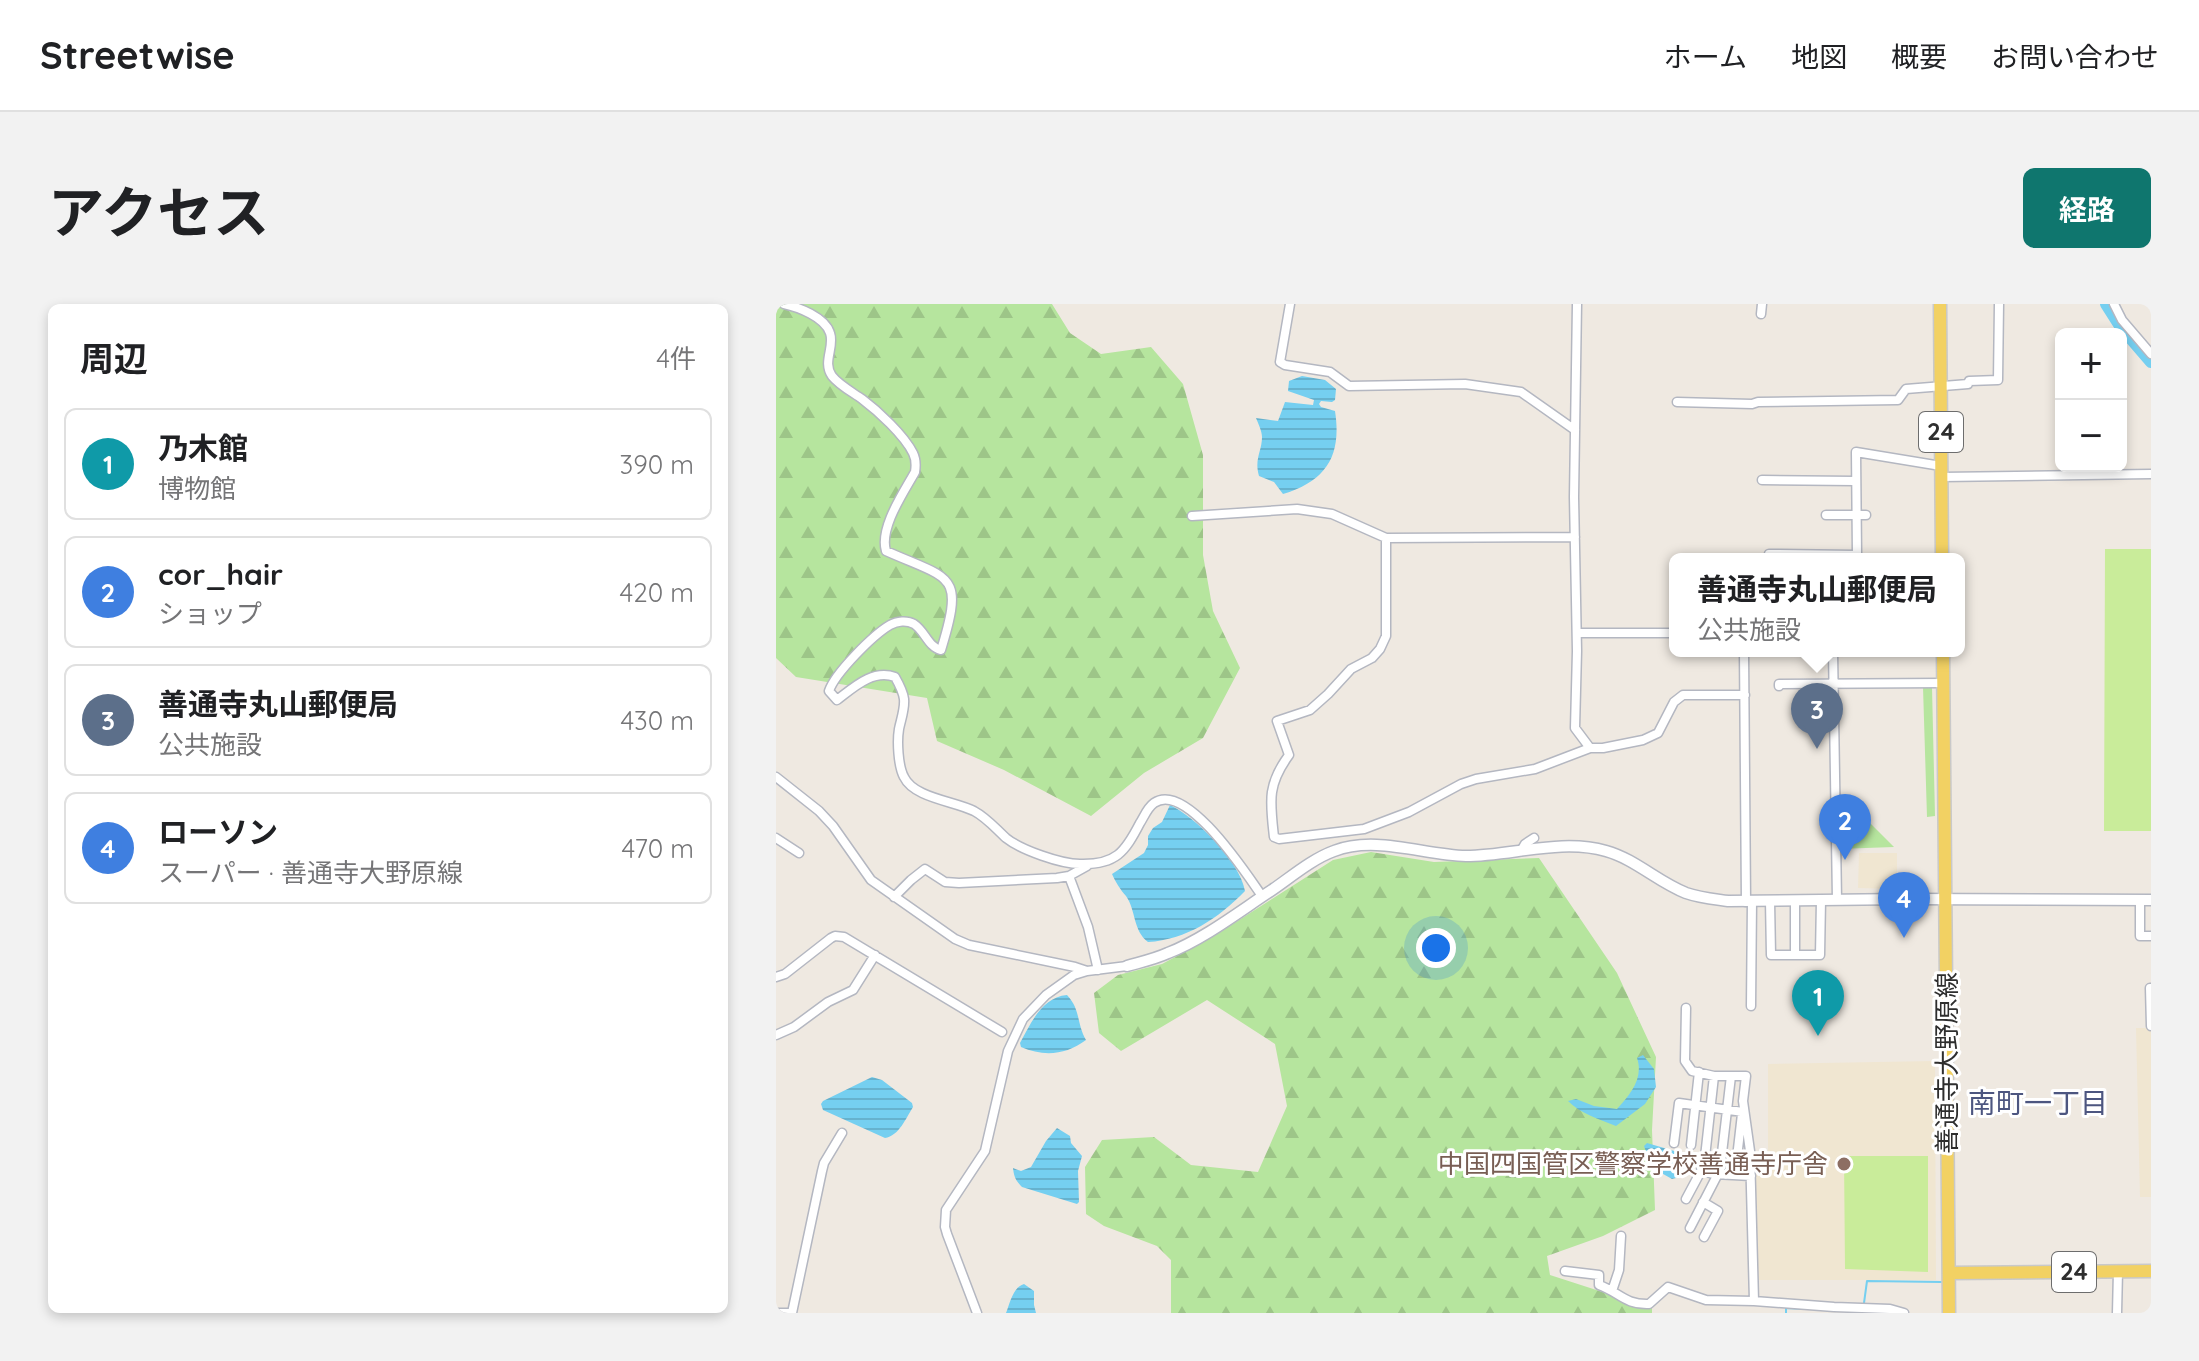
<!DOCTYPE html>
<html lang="ja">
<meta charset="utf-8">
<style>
:root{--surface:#fff;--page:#f2f2f2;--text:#202124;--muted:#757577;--line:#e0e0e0;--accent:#0f766e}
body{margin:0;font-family:Quicksand,"Noto Sans JP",sans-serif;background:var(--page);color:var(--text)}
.controls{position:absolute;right:24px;top:24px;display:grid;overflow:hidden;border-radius:12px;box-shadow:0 4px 12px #0003}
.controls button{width:72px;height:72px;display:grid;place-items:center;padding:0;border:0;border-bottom:2px solid var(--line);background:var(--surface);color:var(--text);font:40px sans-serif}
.you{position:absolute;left:660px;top:644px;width:28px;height:28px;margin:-20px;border:6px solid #fff;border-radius:50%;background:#1a73e8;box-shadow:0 0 0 12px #1a73e833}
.badge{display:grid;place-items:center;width:52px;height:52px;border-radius:50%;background:var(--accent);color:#fff;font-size:26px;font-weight:700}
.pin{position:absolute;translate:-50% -66px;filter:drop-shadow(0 2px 4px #0008)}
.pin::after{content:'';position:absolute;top:42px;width:28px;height:24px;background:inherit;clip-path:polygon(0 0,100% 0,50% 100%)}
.popup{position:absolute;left:893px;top:249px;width:296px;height:104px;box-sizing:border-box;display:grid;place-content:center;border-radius:12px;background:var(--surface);filter:drop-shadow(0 2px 6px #0005);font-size:26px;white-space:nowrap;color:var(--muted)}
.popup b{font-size:30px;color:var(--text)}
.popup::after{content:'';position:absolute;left:50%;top:100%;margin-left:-16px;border:16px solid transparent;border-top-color:var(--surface)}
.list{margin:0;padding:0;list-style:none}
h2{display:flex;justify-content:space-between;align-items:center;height:104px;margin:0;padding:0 32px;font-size:34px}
h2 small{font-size:26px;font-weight:400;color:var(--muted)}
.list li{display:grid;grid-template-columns:52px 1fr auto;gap:24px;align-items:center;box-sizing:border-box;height:112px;margin:0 16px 16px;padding:0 16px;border:2px solid var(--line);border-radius:12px}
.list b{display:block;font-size:30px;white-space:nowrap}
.list p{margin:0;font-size:26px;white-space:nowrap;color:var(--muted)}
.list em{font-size:26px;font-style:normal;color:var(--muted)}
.map{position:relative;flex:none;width:1375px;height:1009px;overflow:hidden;border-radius:12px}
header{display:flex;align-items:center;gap:48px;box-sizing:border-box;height:112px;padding:0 40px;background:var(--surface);border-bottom:2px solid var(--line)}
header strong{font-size:38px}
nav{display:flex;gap:44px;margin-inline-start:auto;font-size:28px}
.intro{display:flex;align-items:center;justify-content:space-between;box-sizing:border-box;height:192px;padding:0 48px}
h1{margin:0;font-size:56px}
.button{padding:20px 36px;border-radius:12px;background:var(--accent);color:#fff;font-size:28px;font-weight:700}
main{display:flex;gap:48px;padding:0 48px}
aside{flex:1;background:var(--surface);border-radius:12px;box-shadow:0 4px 12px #0003}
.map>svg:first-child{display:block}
.education{fill:#f0e6d1}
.grass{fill:#b6e59e}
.forest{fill:url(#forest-firs)}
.pitch{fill:#c9ec9a}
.water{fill:url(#water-rules)}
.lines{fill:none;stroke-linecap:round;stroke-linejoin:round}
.stream{stroke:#75cff0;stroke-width:2}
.river{stroke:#75cff0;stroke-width:12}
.minor-casing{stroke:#b4b7c1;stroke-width:11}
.tertiary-casing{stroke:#b4b7c1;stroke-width:13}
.primary-casing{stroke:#c9c9c9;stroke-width:15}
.minor{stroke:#fff;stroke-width:8}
.tertiary{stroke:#fff;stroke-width:10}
.primary{stroke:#f2d163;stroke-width:12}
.education-dot{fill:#8d6e63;stroke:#fff;stroke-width:3}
.labels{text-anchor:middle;stroke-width:6;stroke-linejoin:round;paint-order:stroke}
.shield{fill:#fff;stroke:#6d6d6d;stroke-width:2}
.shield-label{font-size:24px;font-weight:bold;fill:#2e2e2e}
.street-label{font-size:26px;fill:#2e2e2e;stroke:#fff}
.education-label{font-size:26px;fill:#785e54;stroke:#fff;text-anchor:end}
.neighbourhood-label{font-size:28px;fill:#4d5680;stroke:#fff}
</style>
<header>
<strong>Streetwise</strong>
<nav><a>ホーム</a><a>地図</a><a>概要</a><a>お問い合わせ</a></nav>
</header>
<div class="intro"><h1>アクセス</h1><a class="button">経路</a></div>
<main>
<aside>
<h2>周辺<small>4件</small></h2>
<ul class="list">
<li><span class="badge" style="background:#0f9aa8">1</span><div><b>乃木館</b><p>博物館</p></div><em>390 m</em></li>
<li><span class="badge" style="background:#3f7fe0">2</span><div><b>cor_hair</b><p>ショップ</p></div><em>420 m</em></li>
<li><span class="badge" style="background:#5c6f8a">3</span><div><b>善通寺丸山郵便局</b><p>公共施設</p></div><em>430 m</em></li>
<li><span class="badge" style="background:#3f7fe0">4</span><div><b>ローソン</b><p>スーパー · 善通寺大野原線</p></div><em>470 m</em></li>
</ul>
</aside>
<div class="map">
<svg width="1375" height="1009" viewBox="0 0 1375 1009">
<defs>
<pattern id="forest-firs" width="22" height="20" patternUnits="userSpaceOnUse" patternTransform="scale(2)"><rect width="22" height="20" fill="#b6e59e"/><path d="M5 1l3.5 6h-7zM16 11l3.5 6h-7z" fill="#9dc588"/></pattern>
<pattern id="water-rules" width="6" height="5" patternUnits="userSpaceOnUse" patternTransform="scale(2)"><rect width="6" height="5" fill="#75cff0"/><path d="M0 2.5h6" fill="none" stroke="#66b2ce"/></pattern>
</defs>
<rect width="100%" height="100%" fill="#efe9e1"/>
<!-- education -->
<path class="education" d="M 1083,549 L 1121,549 L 1121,585 L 1082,584 Z
M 1360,724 L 1375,724 L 1375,893 L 1364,893 Z
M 1159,757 L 1160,976 L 981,976 L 977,852 L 992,851 L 992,760 Z"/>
<!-- grass -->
<path class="grass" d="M 1147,383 L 1156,383 L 1159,512 L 1151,513 Z
M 1061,516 L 1092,517 L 1118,543 L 1061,545 Z"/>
<!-- forest -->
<path class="forest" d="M 0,0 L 276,0 L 294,29 L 325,50 L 375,43 L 407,80 L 427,151 L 427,251 L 437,307 L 464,364 L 427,434 L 368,469 L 315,512 L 228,466 L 161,437 L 151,394 L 20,373 L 0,354 Z
M 595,548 L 658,558 L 763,554 L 841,669 L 880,753 L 876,826 L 879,906 L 827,932 L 771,952 L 774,971 L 876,1004 L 876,1009 L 395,1009 L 395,956 L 381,942 L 328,922 L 310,910 L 309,863 L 326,836 L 378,833 L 415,861 L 482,868 L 511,802 L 499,740 L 431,696 L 345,747 L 323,729 L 318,689 L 342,671 L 386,660 L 438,632 L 557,556 Z"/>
<!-- pitch -->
<path class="pitch" d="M 1329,245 L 1375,245 L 1375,527 L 1328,527 Z
M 1068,852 L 1152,852 L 1152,968 L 1069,965 Z"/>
<!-- water -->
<path class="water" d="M 526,72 L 549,76 L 560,85 L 559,96 L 556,98 L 545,97 L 543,100 L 545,103 L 559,107 C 566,152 550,177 507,190 L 498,178 L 483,172 C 478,155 486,147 486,133 C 486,127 482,119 480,114 L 502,117 L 509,98 L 537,101 L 538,96 L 512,87 L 513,77 Z
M 394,501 C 420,513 465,559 469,587 C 443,614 410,636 372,638 C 357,627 360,606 350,592 C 344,585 340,579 336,570 L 368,549 L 372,541 L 372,532 L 377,524 L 386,518 Z
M 291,691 C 305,706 300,718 310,736 C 290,751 268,753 245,743 L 244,739 C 255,719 266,693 291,691 Z
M 867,751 L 878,765 L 880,783 L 869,800 L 840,822 C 823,815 805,810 792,797 L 800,795 L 818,802 L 841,805 C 854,791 868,774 861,754 Z
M 96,773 L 106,776 L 136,799 L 137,803 C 130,814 123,832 109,834 L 47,806 L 45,800 L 47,797 Z
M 281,824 L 294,832 L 295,839 L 306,852 L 302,867 L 303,898 L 301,900 L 246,883 C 240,877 238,873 237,864 L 245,867 L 255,863 L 270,837 Z
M 871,839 L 912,851 L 916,859 L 904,873 L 896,875 L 880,866 C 877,856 871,852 868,842 Z
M 248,980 L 258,987 L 258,1001 L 260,1009 L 230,1009 C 234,999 237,983 248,980 Z"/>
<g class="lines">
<!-- stream -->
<path class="stream" d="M 1088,999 L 1091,977 L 1165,978
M 1010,1009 L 1010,1004 L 1031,1005"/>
<!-- river -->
<path class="river" d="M 1330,0 L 1344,22 L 1375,58"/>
<defs>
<path id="minor" d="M 8,0 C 22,3 49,13 54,29 C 59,43 46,58 56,72 C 63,81 76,88 86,95 C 102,107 128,131 137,149 C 140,155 140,162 139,168 C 128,188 103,224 110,247 C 175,276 189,268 165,346 C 152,343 149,327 138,320 C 131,316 121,317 114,321 C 97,331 59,369 53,387 L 61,396 C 78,383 97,365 119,373 C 123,380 127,387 128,395 C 129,405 125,415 123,425 C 121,437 122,462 128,473 C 138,494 178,497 198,507 C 211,514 219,524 230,534 C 245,546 285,560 304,560 C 340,561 349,548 364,519 C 368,513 371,504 378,499 C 410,476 471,571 486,592
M 514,0 L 504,58 L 509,61 L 554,68 L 573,82 L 689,80 L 745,88 L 799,126
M 801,0 L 798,193 L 801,347 L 799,424 L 814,444
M 1338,0 L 1346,16 L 1375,50
M 985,10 L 986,0
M 901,98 L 976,100 L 982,98 L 1122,96 L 1130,85 L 1192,80 L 1193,77 L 1222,76 L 1223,0
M 1166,173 L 1375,170
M 986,176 L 1079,177
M 1050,211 L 1090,211
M 416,212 L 521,205 L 556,210 L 610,234 L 799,233
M 610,234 L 610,332 L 604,345 L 596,354 L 575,365 L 552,390 L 534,406 L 501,417 L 513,451 C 491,481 494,497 498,533 L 503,535 L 588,525 L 633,508 L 685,480 L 700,475 L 759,465 L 814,444 L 827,444 L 867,436 L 882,429 L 898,398 L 907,391 L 969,391
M 993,250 L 1081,251 L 1081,254
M 1081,251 L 1080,148 L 1165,162
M 801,329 L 899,329
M 968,347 L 970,598
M 1057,347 L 1061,596
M 1003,382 L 1003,380 L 1168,379
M 0,473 L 43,507 L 57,522 L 95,576 L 179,635 L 193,641 L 299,663 L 311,667
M 0,534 L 23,549
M 745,547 L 749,540 L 758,534
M 293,572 L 312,623 L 322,666
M 118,593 L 135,576 L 149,565 L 169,578 L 183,579 L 281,574 L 293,572 L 311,562
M 1364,596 L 1364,632 L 1375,632
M 994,597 L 995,651 L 1044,651 L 1045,596
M 1019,597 L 1019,651
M 0,673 L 9,670 L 55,634 L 59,632 L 68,633 L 226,728
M 1374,684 L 1375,722
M 975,702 L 976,597
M 910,704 L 909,757 L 916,767 L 938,772 L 970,772 L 967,797 L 974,847 L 978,997
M 0,731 L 18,723 L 52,698 L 77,686 L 99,651
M 898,839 L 903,799 L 967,808
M 915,841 L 923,768
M 925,867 L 938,870 L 975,872
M 959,871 L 966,810
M 910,895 L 925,867 L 929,853 L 938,772
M 927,898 L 942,907 L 928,933
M 914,924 L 944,866 L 955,772
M 789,967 L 823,971 L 823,981 C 843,988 849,1001 873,1000 L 892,983 L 930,996 L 978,997 L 1058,1003 L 1114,1005 L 1128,1009
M 836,987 L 843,966 L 845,932
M 0,1009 L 12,1009
M 16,1009 L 46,867 L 48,859 L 66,829
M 201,1009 L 171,930 L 169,923 L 170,906 L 209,847 L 232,747 L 247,715 L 270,691 L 298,671 L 311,667 L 351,662
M 1341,1009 L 1342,967"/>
<path id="tertiary" d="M 351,662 C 365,658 379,655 392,649 C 428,635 464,607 496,586 C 515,573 536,555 558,547 C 599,531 648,551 690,552 C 735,552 785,534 830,547 C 859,555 882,578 910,589 C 924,594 938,595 952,597 L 1130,595 L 1375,596"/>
<path id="primary" d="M 1164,0 L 1166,255
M 1167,347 L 1173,1009
M 1173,969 L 1375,967"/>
</defs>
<!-- minor casing -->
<use href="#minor" class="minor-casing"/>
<!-- tertiary casing -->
<use href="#tertiary" class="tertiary-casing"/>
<!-- primary casing -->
<use href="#primary" class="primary-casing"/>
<!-- minor -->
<use href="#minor" class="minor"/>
<!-- tertiary -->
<use href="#tertiary" class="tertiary"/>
<!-- primary -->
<use href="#primary" class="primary"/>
</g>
<!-- markers -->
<circle class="education-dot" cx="1068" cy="860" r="8"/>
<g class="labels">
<!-- shield labels -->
<g class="shield">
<rect x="1143" y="108" width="44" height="40" rx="6"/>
<rect x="1276" y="948" width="44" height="40" rx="6"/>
</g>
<g class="shield-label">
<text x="1165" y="136">24</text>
<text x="1298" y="976">24</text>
</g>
<!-- street labels -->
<g class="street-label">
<text transform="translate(1171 759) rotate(-90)" y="9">善通寺大野原線</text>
</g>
<!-- education labels -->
<g class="education-label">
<text x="1052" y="869">中国四国管区警察学校善通寺庁舎</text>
</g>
<!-- neighbourhood labels -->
<g class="neighbourhood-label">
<text x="1262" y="809">南町一丁目</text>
</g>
</g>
</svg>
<div class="controls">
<button>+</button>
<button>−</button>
</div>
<div class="you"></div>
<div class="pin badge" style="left:1042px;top:732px;background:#0f9aa8">1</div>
<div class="pin badge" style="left:1069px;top:556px;background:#3f7fe0">2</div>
<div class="pin badge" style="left:1041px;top:445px;background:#5c6f8a">3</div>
<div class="popup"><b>善通寺丸山郵便局</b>公共施設</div>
<div class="pin badge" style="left:1128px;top:634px;background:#3f7fe0">4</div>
</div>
</main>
